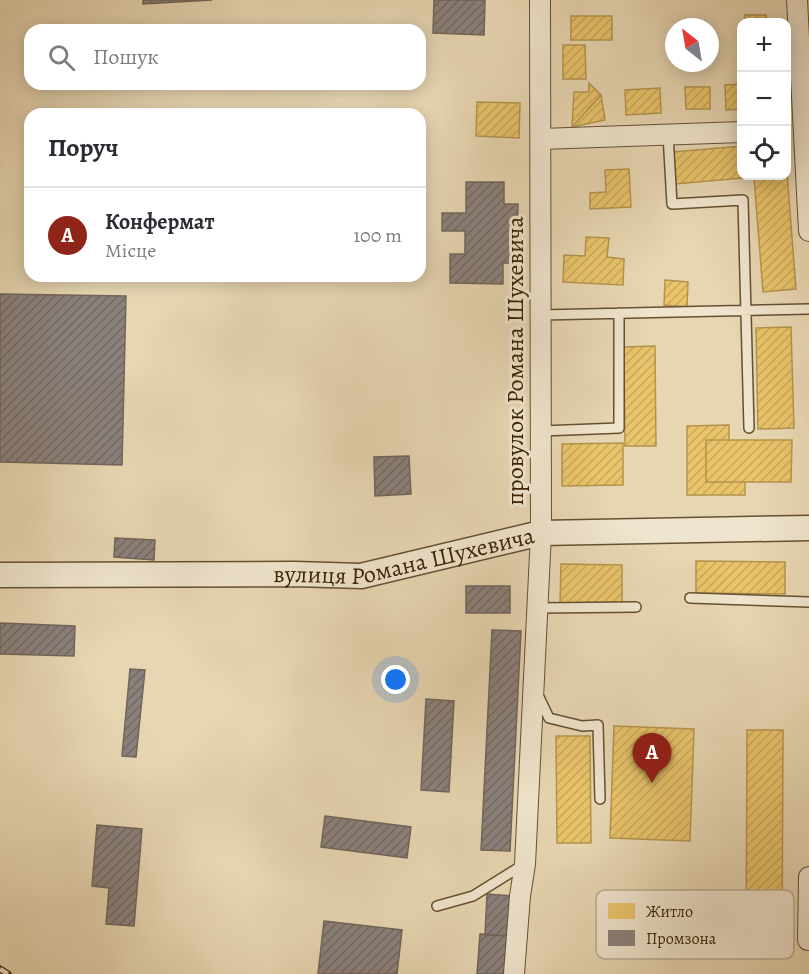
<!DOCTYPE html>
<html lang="uk">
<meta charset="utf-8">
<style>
:root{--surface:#fff;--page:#f7f7f7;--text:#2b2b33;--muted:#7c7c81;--line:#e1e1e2;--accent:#8f2418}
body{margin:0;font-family:Alegreya,serif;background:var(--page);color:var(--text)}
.controls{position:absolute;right:18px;top:18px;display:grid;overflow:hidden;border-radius:12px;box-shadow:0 3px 15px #0003}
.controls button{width:54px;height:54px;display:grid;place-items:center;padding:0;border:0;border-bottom:2px solid var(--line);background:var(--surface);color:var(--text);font:30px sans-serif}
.compass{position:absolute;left:665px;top:18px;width:54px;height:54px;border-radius:50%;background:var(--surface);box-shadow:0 3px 15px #0003;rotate:329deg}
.you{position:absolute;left:396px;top:680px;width:21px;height:21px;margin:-15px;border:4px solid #fff;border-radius:50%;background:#1a73e8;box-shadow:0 0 0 9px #1a73e833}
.badge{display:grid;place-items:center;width:39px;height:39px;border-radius:50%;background:var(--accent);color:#fff;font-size:20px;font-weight:700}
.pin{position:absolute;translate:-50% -50px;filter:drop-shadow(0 2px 3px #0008)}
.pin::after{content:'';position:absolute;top:32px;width:21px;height:18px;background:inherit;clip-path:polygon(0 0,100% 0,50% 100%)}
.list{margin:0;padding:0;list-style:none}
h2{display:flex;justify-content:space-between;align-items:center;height:78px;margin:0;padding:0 24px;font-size:26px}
h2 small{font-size:20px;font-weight:400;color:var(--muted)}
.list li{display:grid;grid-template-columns:39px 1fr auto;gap:18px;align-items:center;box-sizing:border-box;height:96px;padding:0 24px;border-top:2px solid var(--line)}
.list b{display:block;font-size:22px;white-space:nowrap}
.list p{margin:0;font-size:20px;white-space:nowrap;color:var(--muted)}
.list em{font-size:20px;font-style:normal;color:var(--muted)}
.icon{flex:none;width:33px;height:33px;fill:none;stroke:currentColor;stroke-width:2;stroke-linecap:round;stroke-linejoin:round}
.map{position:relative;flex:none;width:809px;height:974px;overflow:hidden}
.search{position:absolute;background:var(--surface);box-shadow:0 3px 15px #0003;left:24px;top:24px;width:402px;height:66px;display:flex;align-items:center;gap:15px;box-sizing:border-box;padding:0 21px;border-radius:18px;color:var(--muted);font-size:22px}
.panel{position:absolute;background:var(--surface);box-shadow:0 3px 15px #0003;left:24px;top:108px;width:402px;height:174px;border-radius:18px}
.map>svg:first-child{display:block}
.homes{fill:url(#homes-hatch);stroke:#b4944c;stroke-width:1.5}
.industry{fill:url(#industry-hatch);stroke:#726559;stroke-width:1.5}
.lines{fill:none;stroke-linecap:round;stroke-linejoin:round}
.service-casing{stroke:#655031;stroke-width:12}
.minor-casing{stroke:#655031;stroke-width:22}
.tertiary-casing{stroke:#655031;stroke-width:27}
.service{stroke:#efe4cd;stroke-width:9}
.minor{stroke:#efe4cd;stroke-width:20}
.tertiary{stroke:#efe4cd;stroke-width:24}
.rail-casing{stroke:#3a2306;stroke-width:7}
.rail{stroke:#efe4cd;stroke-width:4.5;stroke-dasharray:14;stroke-linecap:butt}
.labels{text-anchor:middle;stroke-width:6;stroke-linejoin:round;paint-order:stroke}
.street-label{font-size:24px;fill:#3a2306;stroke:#efe4cd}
.key{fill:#efe4cd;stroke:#b9aa91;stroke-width:1.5}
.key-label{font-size:16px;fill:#3a2306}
</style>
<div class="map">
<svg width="809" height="974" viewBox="0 0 809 974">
<defs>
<pattern id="homes-hatch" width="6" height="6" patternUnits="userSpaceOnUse" patternTransform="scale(1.5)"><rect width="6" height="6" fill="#e9c46a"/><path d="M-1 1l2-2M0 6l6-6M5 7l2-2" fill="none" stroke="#c9a85a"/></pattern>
<pattern id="industry-hatch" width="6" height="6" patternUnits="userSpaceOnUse" patternTransform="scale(1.5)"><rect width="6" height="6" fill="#8a817c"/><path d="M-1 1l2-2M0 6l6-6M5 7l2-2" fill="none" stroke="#726964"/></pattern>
</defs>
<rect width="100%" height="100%" fill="#e7d6b2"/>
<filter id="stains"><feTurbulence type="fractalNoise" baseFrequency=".00333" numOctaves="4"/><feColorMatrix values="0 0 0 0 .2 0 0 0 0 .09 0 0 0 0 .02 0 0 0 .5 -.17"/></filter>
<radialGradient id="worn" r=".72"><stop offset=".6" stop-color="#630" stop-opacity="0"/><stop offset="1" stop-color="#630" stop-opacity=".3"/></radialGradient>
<!-- homes -->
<path class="homes" d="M 745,15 L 766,15 L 766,22 L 745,22 Z
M 571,16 L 612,16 L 612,40 L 571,40 Z
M 563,45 L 585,45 L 586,79 L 563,79 Z
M 589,83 L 601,95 L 572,127 L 574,92 L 589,92 Z
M 742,84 L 742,109 L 726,110 L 725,85 Z
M 685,87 L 710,87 L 710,109 L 686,109 Z
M 660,88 L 661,113 L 626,115 L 625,90 Z
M 601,95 L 605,120 L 572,127 Z
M 477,102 L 520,103 L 519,138 L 476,136 Z
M 742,146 L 742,176 L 786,176 L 786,160 L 796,289 L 763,292 L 754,177 L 675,184 L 673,152 Z
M 629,169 L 631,207 L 590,209 L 590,193 L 606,192 L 605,170 Z
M 586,237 L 609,238 L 607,257 L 624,259 L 623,285 L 563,282 L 564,255 L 585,256 Z
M 665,280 L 688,282 L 687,307 L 664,305 Z
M 791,327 L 794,428 L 758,429 L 756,328 Z
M 655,346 L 656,446 L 625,446 L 624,347 Z
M 729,425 L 729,440 L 706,440 L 706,482 L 745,482 L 745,495 L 687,495 L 687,426 Z
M 706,440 L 792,440 L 791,482 L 706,482 Z
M 623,443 L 623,485 L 562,486 L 562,444 Z
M 696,561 L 785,562 L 785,594 L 696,593 Z
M 561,564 L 622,565 L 622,606 L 560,605 Z
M 614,726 L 694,729 L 690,841 L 610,838 Z
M 747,730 L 783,730 L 782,956 L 746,956 Z
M 556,736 L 590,736 L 591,843 L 557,843 Z"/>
<!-- industry -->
<path class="industry" d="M 143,0 L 212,0 L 143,4 Z
M 434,0 L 485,0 L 484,35 L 433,33 Z
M 466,182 L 504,182 L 504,204 L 518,204 L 517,263 L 503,263 L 503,284 L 450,283 L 450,254 L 465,254 L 465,231 L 442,231 L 442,213 L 466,213 Z
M 0,294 L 126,296 L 122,465 L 0,462 Z
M 409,456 L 411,494 L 375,496 L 374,457 Z
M 115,538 L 155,540 L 154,560 L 114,557 Z
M 466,586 L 510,586 L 510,613 L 466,613 Z
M 0,623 L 75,626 L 74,656 L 0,654 Z
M 492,630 L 521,631 L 510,851 L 481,850 Z
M 130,669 L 145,670 L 136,757 L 122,756 Z
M 426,699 L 454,701 L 449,792 L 421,790 Z
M 325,816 L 411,827 L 407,858 L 321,847 Z
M 97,825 L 142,829 L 134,926 L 106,924 L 109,888 L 92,886 Z
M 487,894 L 512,896 L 509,936 L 485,935 Z
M 324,921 L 402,930 L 397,974 L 318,974 Z
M 480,934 L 509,936 L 507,974 L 477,974 Z"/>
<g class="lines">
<defs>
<path id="service" d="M 668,134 L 672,204 L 743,200 L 749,428
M 541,315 L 809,309
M 541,431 L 619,428 L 619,313
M 690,598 L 809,602
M 538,608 L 636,607
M 538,695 L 549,718 L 582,726 L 598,725 L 600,799
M 437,906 L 473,896 L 523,865"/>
<path id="minor" d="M 797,0 L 809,231
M 541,139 L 742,132
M 808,940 L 809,877
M 514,974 L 520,896 L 525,864 L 541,533 L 540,0"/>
<g id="tertiary">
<path id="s1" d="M 0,575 L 295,574 L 361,576 L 541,533 L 809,528"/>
</g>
</defs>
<!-- service casing -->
<use href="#service" class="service-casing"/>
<!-- minor casing -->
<use href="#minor" class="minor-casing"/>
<!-- tertiary casing -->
<use href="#tertiary" class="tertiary-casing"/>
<!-- service -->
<use href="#service" class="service"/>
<!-- minor -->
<use href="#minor" class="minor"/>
<!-- tertiary -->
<use href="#tertiary" class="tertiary"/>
<defs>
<path id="rail" d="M 0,969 L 8,974"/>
</defs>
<!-- rail casing -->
<use href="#rail" class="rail-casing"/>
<!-- rail -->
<use href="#rail" class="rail"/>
</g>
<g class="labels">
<!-- street labels -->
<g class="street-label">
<text transform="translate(515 361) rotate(-90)" y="8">провулок Романа Шухевича</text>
<text dy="8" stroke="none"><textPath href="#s1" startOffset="406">вулиця Романа Шухевича</textPath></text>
</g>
</g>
<!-- legend -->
<rect x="596" y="890" width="198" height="69" rx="9" class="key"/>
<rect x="608" y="903" width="27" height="16" fill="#e9c46a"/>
<rect x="608" y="930" width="27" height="16" fill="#8a817c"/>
<g class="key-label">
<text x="646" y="917">Житло</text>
<text x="646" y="944">Промзона</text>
</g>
<rect width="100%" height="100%" filter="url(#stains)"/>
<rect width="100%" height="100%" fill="url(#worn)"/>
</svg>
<div class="controls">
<button>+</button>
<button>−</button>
<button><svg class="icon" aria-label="locate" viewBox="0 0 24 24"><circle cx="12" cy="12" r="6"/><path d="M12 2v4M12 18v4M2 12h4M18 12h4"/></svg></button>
</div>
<svg class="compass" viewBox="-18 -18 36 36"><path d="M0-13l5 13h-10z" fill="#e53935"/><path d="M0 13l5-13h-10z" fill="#7c7c81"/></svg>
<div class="you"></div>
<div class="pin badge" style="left:652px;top:783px">A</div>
<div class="search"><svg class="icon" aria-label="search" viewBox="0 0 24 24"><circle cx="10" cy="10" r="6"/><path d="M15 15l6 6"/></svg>Пошук</div>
<section class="panel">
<h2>Поруч<small></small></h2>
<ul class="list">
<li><span class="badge">A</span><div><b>Конфермат</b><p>Місце</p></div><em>100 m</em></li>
</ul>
</section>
</div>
